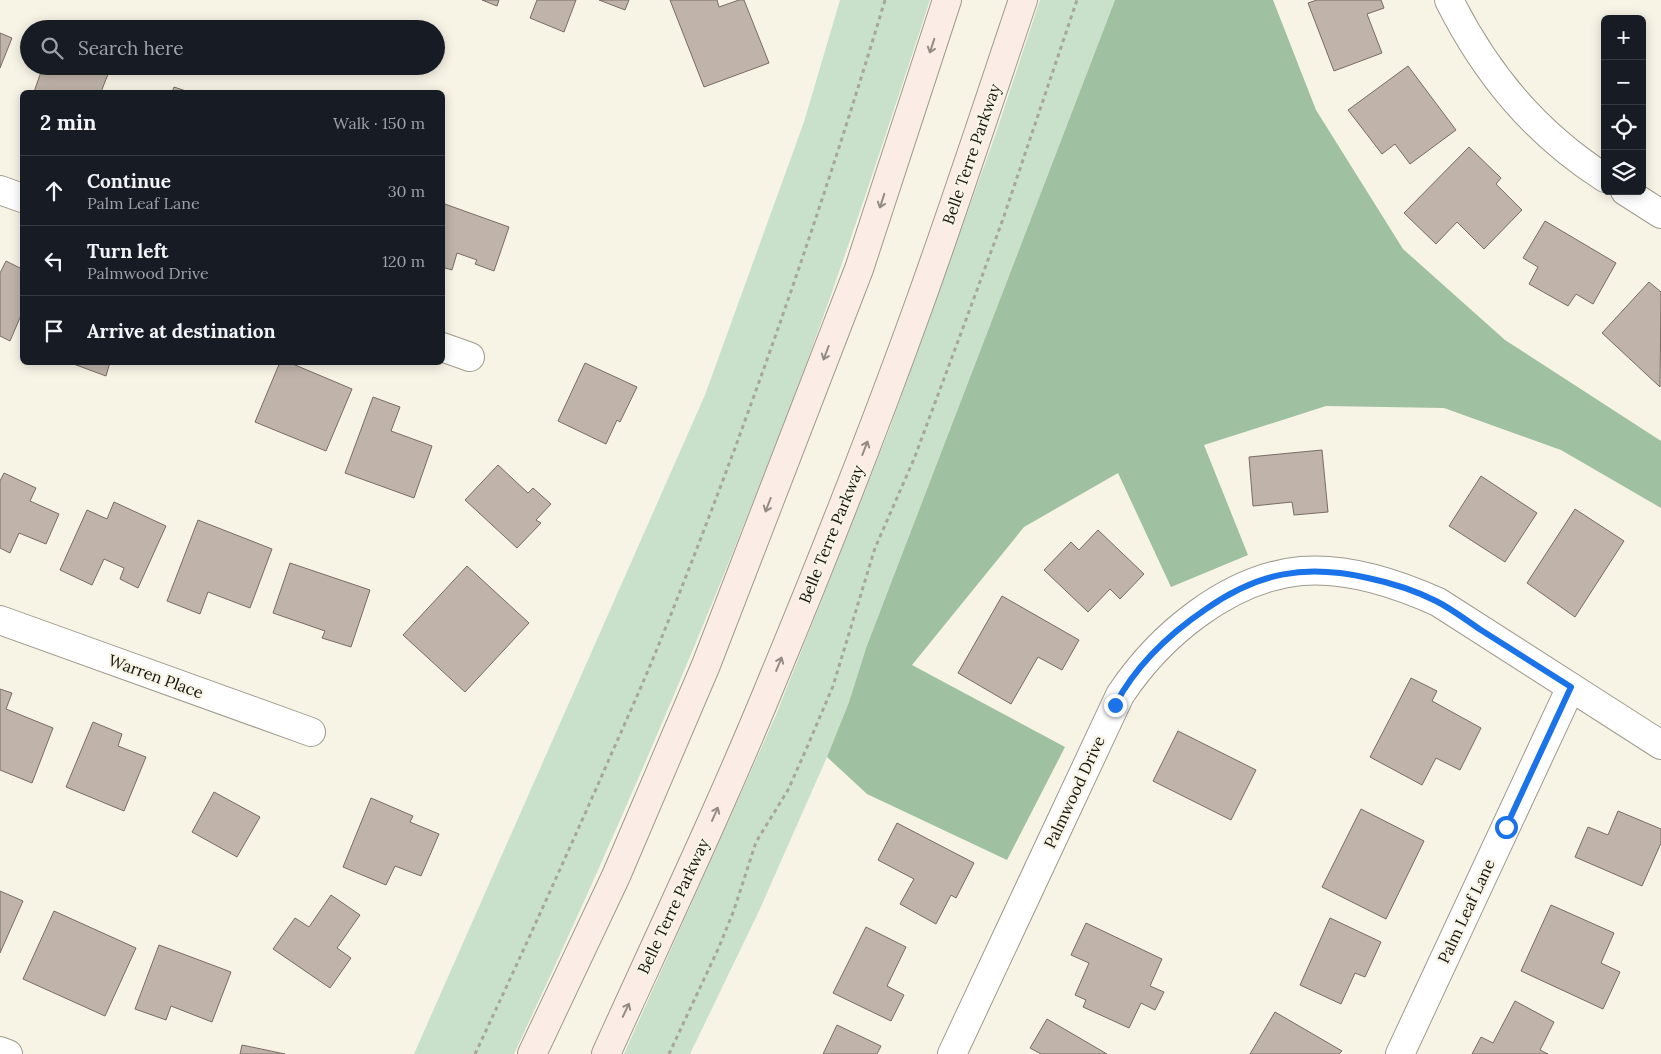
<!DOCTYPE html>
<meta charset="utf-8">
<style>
:root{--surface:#171b24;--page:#20242c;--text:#f1f3f6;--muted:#9ea1a6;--line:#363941}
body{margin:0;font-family:Lora,serif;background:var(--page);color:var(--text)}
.controls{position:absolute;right:15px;top:15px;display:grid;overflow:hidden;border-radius:8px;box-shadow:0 2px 12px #0003}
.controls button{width:45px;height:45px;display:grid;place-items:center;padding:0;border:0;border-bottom:1px solid var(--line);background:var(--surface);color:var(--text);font:25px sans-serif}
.stop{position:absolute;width:15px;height:15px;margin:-11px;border:4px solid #1a73e8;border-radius:50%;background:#fff}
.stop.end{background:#1a73e8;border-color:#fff;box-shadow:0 1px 5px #0008}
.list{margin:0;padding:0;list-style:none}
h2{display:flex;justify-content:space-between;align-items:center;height:65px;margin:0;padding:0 20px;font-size:21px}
h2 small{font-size:16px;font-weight:400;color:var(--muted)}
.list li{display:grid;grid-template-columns:32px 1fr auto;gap:15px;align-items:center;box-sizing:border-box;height:70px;padding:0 20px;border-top:1px solid var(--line)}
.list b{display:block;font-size:19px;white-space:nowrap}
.list p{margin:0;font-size:16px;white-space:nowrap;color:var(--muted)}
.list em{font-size:16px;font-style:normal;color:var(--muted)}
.icon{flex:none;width:28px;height:28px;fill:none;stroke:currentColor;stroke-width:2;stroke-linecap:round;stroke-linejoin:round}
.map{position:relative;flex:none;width:1661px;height:1054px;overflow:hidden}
.search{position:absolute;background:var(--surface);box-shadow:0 2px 12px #0003;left:20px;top:20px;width:425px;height:55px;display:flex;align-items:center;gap:12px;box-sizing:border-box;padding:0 18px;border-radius:28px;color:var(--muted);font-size:19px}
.panel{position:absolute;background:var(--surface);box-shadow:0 2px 12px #0003;left:20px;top:90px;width:425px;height:275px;border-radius:8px}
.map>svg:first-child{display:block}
.green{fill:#c9e0ca}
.forest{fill:#9fc0a1}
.building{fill:#bfb3aa;stroke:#786c64}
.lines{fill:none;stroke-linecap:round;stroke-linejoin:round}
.street-casing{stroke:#9e9b8d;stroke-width:30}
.secondary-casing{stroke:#9e9b8d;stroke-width:30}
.path{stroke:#a8a59a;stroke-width:3;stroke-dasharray:4 4;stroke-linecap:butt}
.street{stroke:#fff;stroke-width:28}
.secondary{stroke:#fbece6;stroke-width:28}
.oneway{stroke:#948b85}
.route{stroke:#1a73e8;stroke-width:6}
.labels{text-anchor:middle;stroke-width:4.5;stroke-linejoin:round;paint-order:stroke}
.street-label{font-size:16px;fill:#15140f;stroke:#f7f3e5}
</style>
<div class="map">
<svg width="1661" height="1054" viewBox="0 0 1661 1054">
<rect width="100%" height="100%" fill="#f7f3e5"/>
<!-- green -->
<path class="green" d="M 840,0 L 930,0 C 888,128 846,257 799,383 C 713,610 617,834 514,1054 L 414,1054 L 705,395 L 804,122 Z
M 1040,0 L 1115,0 L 866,648 L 849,702 L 827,757 L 759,911 L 690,1054 L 624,1054 L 776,715 L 889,430 L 995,136 Z"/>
<!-- forest -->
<path class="forest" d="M 1115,0 L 1273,0 L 1316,110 L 1403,249 L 1505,340 L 1661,441 L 1661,508 L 1561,450 L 1444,408 L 1326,406 L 1204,445 L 1248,555 L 1171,587 L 1118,473 L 1024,527 L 912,665 L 1065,747 L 1007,860 L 867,794 L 827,757 L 849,702 L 866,648 Z"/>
<!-- building -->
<path class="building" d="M 482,0 L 499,0 L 497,6 Z
M 537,0 L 576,0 L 564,32 L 530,18 Z
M 599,0 L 629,0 L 625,10 Z
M 670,0 L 717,0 L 719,7 L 739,0 L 744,0 L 769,63 L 704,87 Z
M 1317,0 L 1381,0 L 1384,8 L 1367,14 L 1382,53 L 1334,71 L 1308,3 Z
M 0,33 L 12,38 L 0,68 Z
M 43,66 L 102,66 L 110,69 L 101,92 L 34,92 Z
M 1408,66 L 1456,130 L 1410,164 L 1395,144 L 1382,154 L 1348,110 Z
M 174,87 L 189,92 L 172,92 Z
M 1469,147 L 1501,178 L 1496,184 L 1522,210 L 1484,249 L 1457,222 L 1436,244 L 1404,213 Z
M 442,203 L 509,227 L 494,271 L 475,264 L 477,260 L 457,253 L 452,270 L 442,267 Z
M 1545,221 L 1616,263 L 1593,304 L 1576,294 L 1568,306 L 1529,284 L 1538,267 L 1523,258 Z
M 6,261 L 22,269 L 22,313 L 10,341 L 0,336 L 0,273 Z
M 1649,282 L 1661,292 L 1660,387 L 1602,333 Z
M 68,362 L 110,362 L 106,376 Z
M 280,362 L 288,362 L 352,389 L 326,451 L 255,422 Z
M 585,363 L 637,387 L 620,422 L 617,420 L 606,444 L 558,421 Z
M 373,397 L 400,407 L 391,431 L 432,446 L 414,498 L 345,473 Z
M 1322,450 L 1328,512 L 1294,515 L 1292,502 L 1253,506 L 1249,457 Z
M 498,465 L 528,493 L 533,488 L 551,504 L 536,520 L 541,523 L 517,548 L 465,500 Z
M 4,473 L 36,488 L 30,501 L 59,514 L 46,544 L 19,533 L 10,553 L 0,548 L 0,481 Z
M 1481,476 L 1537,513 L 1505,562 L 1449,526 Z
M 114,502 L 166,526 L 138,588 L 120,579 L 124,568 L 104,559 L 92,585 L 60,570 L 87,510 L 107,519 Z
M 1575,509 L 1624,541 L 1575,617 L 1527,583 Z
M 198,520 L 272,549 L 250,608 L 208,592 L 200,614 L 167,601 Z
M 1098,530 L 1144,574 L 1120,599 L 1110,589 L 1088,612 L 1044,570 L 1071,542 L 1079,550 Z
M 290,563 L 370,590 L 351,647 L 322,638 L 325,631 L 273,613 Z
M 467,566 L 529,623 L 465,692 L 403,635 Z
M 1002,596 L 1079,640 L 1062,670 L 1038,657 L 1011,704 L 958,673 Z
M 1411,678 L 1437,691 L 1432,701 L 1481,728 L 1460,770 L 1436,758 L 1422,785 L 1370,757 Z
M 0,689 L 12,693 L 6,709 L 53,728 L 32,783 L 0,770 Z
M 93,722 L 122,734 L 118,746 L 146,757 L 124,811 L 66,787 Z
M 1178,731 L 1256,770 L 1231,820 L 1153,781 Z
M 214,792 L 260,817 L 237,857 L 192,832 Z
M 371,798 L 413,816 L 410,822 L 439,834 L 421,876 L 395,866 L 386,885 L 343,867 Z
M 1361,809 L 1424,841 L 1386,919 L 1322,887 Z
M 1618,811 L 1661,829 L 1661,843 L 1642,886 L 1575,857 L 1588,827 L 1608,835 Z
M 897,823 L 974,863 L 956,898 L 951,895 L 936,924 L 900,904 L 914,879 L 878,860 Z
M 0,891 L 23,901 L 0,953 Z
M 331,895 L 360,915 L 337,948 L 351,958 L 330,988 L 273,949 L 295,918 L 309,927 Z
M 1551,905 L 1614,933 L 1601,963 L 1620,972 L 1603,1009 L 1521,971 Z
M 54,911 L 136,948 L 105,1016 L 23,979 Z
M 1330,918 L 1381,942 L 1365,977 L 1355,973 L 1341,1004 L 1300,985 Z
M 1086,923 L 1162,959 L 1150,986 L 1164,992 L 1155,1010 L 1141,1003 L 1129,1028 L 1083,1007 L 1086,1000 L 1075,995 L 1089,963 L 1071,955 Z
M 866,927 L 906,947 L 887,986 L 904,995 L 891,1021 L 833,993 Z
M 159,945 L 231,972 L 212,1022 L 171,1006 L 166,1020 L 135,1009 Z
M 1515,1001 L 1554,1022 L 1540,1050 L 1548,1054 L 1472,1054 L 1481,1037 L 1493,1043 Z
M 1275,1012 L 1342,1051 L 1339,1054 L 1250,1054 Z
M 1047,1019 L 1107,1054 L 1041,1054 L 1030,1048 Z
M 837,1025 L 881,1046 L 877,1054 L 823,1054 Z
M 242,1045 L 285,1054 L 240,1054 Z"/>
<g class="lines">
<defs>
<path id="street" d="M 1449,0 C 1486,74 1535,133 1605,178
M 0,190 L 22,198
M 1625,191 L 1661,214
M 442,347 L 470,357
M 0,620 L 311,732
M 0,1051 L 8,1054
M 952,1054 L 1120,695 C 1159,636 1228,578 1301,571 C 1347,567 1396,583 1438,602 L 1661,745
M 1400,1054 L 1571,687"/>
<path id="secondary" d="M 532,1054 L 616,876 L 706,665 L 859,269 L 947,0
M 606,1054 C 663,928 723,802 775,674 C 826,551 875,427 920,302 C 956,202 989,101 1023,0"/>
</defs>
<!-- street casing -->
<use href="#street" class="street-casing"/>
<!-- secondary casing -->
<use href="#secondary" class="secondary-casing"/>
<!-- path -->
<path class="path" d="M 475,1054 C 518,963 559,872 600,780 C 619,736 639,693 657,649 C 743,437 819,219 885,0
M 669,1054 L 719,947 L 734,910 L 756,842 L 788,790 L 808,745 L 833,686 L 875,548 L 914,459 L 970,309 L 1003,219 L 1077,0"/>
<!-- street -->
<use href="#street" class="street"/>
<!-- secondary -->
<use href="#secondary" class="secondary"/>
</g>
<!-- one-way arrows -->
<defs><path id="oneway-shaft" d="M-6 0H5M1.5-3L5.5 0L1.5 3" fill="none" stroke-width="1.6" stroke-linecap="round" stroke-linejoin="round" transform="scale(1.25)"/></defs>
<g class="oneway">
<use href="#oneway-shaft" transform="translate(932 46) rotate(108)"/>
<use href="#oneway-shaft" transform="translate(882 201) rotate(108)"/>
<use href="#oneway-shaft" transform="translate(826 353) rotate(111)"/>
<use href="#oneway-shaft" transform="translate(865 448) rotate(-69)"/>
<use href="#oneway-shaft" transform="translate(768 505) rotate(111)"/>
<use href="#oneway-shaft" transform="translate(779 664) rotate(-68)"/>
<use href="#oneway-shaft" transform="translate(715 814) rotate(-66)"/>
<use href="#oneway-shaft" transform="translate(626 1010) rotate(-65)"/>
</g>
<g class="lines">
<!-- route -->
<path class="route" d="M 1115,705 C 1136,665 1169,634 1206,609 C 1259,572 1305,564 1368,578 C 1392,583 1414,590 1436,601 C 1452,609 1466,620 1481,630 C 1511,649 1541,668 1571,687 L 1506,827"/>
</g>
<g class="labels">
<!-- street labels -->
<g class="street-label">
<text transform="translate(971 154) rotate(-71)" y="6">Belle Terre Parkway</text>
<text transform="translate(831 534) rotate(-68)" y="6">Belle Terre Parkway</text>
<text transform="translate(156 676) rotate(20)" y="6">Warren Place</text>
<text transform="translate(1074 792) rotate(-65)" y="6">Palmwood Drive</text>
<text transform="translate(673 906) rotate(-65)" y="6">Belle Terre Parkway</text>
<text transform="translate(1466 911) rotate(-65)" y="6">Palm Leaf Lane</text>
</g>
</g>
</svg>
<div class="controls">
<button>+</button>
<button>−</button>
<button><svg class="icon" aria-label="locate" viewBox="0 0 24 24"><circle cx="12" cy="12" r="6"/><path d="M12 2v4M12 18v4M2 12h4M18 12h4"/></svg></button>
<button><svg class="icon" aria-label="layers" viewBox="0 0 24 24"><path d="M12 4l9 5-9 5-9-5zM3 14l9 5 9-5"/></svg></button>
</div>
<div class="stop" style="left:1506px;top:827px"></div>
<div class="stop end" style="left:1115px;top:705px"></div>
<div class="search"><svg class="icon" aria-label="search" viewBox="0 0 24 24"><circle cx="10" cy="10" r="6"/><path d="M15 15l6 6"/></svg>Search here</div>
<section class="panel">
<h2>2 min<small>Walk · 150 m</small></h2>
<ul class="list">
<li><svg class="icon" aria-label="ahead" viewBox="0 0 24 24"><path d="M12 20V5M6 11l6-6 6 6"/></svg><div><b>Continue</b><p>Palm Leaf Lane</p></div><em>30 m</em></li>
<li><svg class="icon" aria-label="left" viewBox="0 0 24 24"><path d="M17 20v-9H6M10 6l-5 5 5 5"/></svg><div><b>Turn left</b><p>Palmwood Drive</p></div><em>120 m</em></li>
<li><svg class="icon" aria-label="arrive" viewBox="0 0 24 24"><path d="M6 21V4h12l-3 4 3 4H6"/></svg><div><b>Arrive at destination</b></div></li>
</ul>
</section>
</div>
